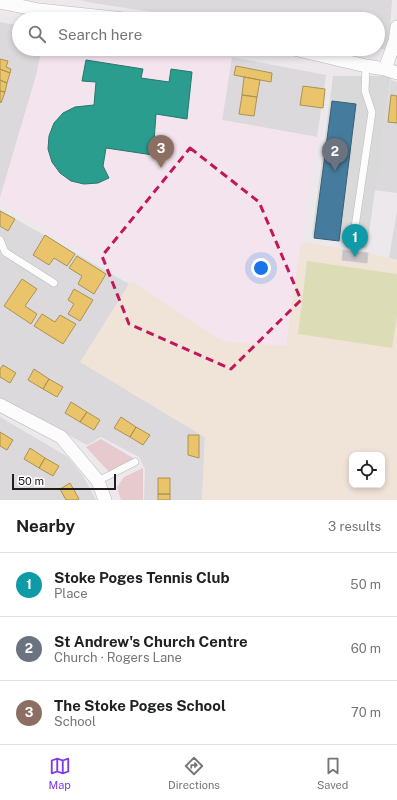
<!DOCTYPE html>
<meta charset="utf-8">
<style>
:root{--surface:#fff;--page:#f2f2f2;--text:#202124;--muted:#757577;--line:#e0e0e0;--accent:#7c3aed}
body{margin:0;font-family:"Public Sans",sans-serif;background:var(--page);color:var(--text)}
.controls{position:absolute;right:12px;bottom:12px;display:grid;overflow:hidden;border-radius:8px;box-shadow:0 2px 6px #0003}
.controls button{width:36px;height:36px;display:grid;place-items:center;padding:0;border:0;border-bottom:1px solid var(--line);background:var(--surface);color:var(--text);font:20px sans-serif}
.scale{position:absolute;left:12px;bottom:10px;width:104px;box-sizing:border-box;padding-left:4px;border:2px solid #1e1e1e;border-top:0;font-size:11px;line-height:14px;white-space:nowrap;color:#1e1e1e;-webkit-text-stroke:3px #fff;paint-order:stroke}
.you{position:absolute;left:261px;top:268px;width:14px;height:14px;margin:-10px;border:3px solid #fff;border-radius:50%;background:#1a73e8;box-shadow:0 0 0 6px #1a73e833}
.badge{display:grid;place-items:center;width:26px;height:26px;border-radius:50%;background:var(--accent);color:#fff;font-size:13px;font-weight:700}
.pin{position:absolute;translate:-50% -33px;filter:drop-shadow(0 1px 2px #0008)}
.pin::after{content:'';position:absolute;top:21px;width:14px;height:12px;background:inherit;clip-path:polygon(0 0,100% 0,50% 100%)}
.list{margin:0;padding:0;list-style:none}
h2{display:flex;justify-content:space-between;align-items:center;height:52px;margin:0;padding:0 16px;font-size:17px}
h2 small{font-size:13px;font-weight:400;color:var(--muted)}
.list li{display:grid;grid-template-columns:26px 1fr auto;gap:12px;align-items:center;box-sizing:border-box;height:64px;padding:0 16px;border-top:1px solid var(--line)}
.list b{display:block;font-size:15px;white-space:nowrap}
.list p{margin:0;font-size:13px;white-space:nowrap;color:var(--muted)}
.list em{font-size:13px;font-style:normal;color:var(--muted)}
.icon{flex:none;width:22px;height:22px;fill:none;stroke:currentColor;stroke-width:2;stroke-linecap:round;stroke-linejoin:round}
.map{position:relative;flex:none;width:397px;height:500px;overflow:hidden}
.search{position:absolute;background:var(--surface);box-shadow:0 2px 6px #0003;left:12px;right:12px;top:12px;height:44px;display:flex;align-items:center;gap:10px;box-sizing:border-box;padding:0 14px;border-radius:22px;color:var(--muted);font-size:15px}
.sheet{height:244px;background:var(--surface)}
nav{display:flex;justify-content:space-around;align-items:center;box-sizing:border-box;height:56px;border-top:1px solid var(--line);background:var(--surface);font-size:11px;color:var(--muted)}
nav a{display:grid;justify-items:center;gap:2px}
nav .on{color:var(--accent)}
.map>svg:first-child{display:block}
.residential{fill:#dbd9db}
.education{fill:#f4e4ee}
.religious{fill:#dad9da}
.grass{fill:#e7cacd}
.park{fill:#f0e3d8;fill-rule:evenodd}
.pitch{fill:#dcddb7}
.homes{fill:#e9c46a;stroke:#ac9253}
.schools{fill:#2a9d8f;stroke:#26776d}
.public{fill:#457b9d;stroke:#395f77}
.building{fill:#c7c3c7;stroke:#cfc9cf}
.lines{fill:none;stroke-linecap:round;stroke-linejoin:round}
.lane-casing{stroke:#bcbabc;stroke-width:8}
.street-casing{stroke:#bcbabc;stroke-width:14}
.lane{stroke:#fcfcfc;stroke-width:7}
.street{stroke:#fcfcfc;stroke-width:13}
.marked{fill:none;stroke:#c2185b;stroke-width:3;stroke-dasharray:8 5;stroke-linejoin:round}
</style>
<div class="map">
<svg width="397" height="500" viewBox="0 0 397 500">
<rect width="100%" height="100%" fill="#ece8ec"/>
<!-- residential -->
<path class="residential" d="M 80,0 L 392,0 L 389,42 L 385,46 L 385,49 L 378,49 L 378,19 L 198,19 L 93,3 Z
M 0,22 L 10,24 L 19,24 L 19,49 L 42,49 L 36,76 L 0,198 Z
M 232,57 L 326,75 L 317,137 L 222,120 Z
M 391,80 L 397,82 L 397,193 L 374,190 Z
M 0,210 L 129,284 L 117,304 L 128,391 L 205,437 L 202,500 L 144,500 L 145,470 L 139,457 L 101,437 L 87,445 L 0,398 Z
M 397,211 L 397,260 L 389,258 Z
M 0,417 L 68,457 L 83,476 L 96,500 L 0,500 Z"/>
<!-- education -->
<path class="education" d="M 42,49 L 190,49 L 214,52 L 232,57 L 222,120 L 317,137 L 286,346 L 226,342 L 214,336 L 131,281 L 0,203 L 0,198 L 36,76 Z"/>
<!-- religious -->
<path class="religious" d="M 333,76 L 391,76 L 367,247 L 365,248 L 312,235 Z"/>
<!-- grass -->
<path class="grass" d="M 101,439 L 138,461 L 109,472 L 86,447 Z
M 143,468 L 143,500 L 121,500 L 117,487 L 124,477 Z"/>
<!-- park -->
<path class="park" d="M 301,242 L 365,252 L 397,260 L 397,500 L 202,500 L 205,437 L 80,362 L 131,281 L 214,336 L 226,342 L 286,346 ZM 352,455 L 382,455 L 382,485 L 352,485 Z"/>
<!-- pitch -->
<path class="pitch" d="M 307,261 L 397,274 L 397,316 L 392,348 L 298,334 Z"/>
<!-- homes -->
<path class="homes" d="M 0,59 L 8,61 L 6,67 L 11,69 L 10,73 L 0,69 Z
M 236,66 L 272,73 L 271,82 L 234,75 Z
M 0,69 L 10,73 L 7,83 L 0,80 Z
M 244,77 L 260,80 L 257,97 L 242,95 Z
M 0,80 L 7,83 L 5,92 L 0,91 Z
M 303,86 L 325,89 L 323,108 L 300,105 Z
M 0,91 L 5,92 L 1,103 L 0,102 Z
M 242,95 L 257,97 L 254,116 L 239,114 Z
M 391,95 L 397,96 L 397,123 L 388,122 Z
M 0,211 L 15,219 L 8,231 L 0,226 Z
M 45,235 L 75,254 L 67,266 L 54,258 L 49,265 L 33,255 Z
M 77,256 L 106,274 L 94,294 L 78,284 L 82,276 L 69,268 Z
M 22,279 L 37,289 L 25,306 L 37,314 L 31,324 L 4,306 Z
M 74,289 L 93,300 L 80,321 L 68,314 L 74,304 L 68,300 Z
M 42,314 L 55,322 L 60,315 L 76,324 L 63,344 L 34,326 Z
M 3,365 L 16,373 L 10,383 L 0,377 L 0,369 Z
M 34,369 L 49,379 L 43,389 L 28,380 Z
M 49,379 L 63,387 L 57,397 L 43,389 Z
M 71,402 L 87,412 L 80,422 L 65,413 Z
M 87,412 L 100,420 L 94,430 L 80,422 Z
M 121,417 L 136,427 L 130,437 L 114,428 Z
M 136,427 L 150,435 L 143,445 L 130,437 Z
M 0,432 L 13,440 L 7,450 L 0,446 Z
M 188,435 L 199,435 L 199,458 L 188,455 Z
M 30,448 L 45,458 L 39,468 L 24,459 Z
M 45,458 L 59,466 L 53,476 L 39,468 Z
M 158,478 L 170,478 L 170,494 L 158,494 Z
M 70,483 L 79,499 L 77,500 L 66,500 L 60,489 Z
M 158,494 L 170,494 L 170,500 L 158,500 Z"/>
<!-- schools -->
<path class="schools" d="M 86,60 L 143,69 L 141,78 L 169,82 L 171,69 L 192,72 L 187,119 L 156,114 L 153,155 L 106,148 L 103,166 L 109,178 L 98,183 L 84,184 L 71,181 L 60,173 L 52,162 L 48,149 L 49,136 L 54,123 L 63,113 L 75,107 L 94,105 L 96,82 L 82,81 Z"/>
<!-- public -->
<path class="public" d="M 332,101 L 356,104 L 339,241 L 314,238 Z"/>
<!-- building -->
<path class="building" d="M 343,250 L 368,253 L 367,263 L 342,260 Z"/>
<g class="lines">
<defs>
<path id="lane" d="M 355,227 L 372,112 L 365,91 L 366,66
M 0,240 L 5,252 L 54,283
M 98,481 L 135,462"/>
<path id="street" d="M 0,2 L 39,10 L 124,19
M 294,49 L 366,66 L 385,69 L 397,73
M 385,69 L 395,41 L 397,27
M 0,405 L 61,437 L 98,481 L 105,500"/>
</defs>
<!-- lane casing -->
<use href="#lane" class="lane-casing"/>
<!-- street casing -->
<use href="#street" class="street-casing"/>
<!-- lane -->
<use href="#lane" class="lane"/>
<!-- street -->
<use href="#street" class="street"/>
</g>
<!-- marked area -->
<path class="marked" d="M 190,148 L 259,202 L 301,300 L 231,369 L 129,324 L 102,256 Z"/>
</svg>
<div class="controls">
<button><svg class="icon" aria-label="locate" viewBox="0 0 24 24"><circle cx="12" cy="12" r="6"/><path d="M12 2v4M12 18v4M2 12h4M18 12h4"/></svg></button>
</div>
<div class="scale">50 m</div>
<div class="you"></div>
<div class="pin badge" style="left:355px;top:257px;background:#0f9aa8">1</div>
<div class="pin badge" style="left:335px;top:171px;background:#6b7280">2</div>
<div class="pin badge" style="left:161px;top:168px;background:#8d6e63">3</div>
<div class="search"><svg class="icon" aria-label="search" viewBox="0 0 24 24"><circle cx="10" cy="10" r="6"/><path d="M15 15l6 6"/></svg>Search here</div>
</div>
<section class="sheet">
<h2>Nearby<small>3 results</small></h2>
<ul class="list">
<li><span class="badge" style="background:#0f9aa8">1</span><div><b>Stoke Poges Tennis Club</b><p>Place</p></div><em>50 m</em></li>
<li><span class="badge" style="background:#6b7280">2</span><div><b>St Andrew's Church Centre</b><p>Church · Rogers Lane</p></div><em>60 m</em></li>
<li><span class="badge" style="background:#8d6e63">3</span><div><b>The Stoke Poges School</b><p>School</p></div><em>70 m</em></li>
</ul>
</section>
<nav>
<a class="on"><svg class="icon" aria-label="map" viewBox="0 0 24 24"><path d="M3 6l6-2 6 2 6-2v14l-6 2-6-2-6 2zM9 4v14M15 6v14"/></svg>Map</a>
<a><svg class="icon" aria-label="directions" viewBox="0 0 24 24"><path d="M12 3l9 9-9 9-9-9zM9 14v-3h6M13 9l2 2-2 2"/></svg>Directions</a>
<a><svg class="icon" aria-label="saved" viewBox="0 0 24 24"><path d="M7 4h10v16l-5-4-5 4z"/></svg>Saved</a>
</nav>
